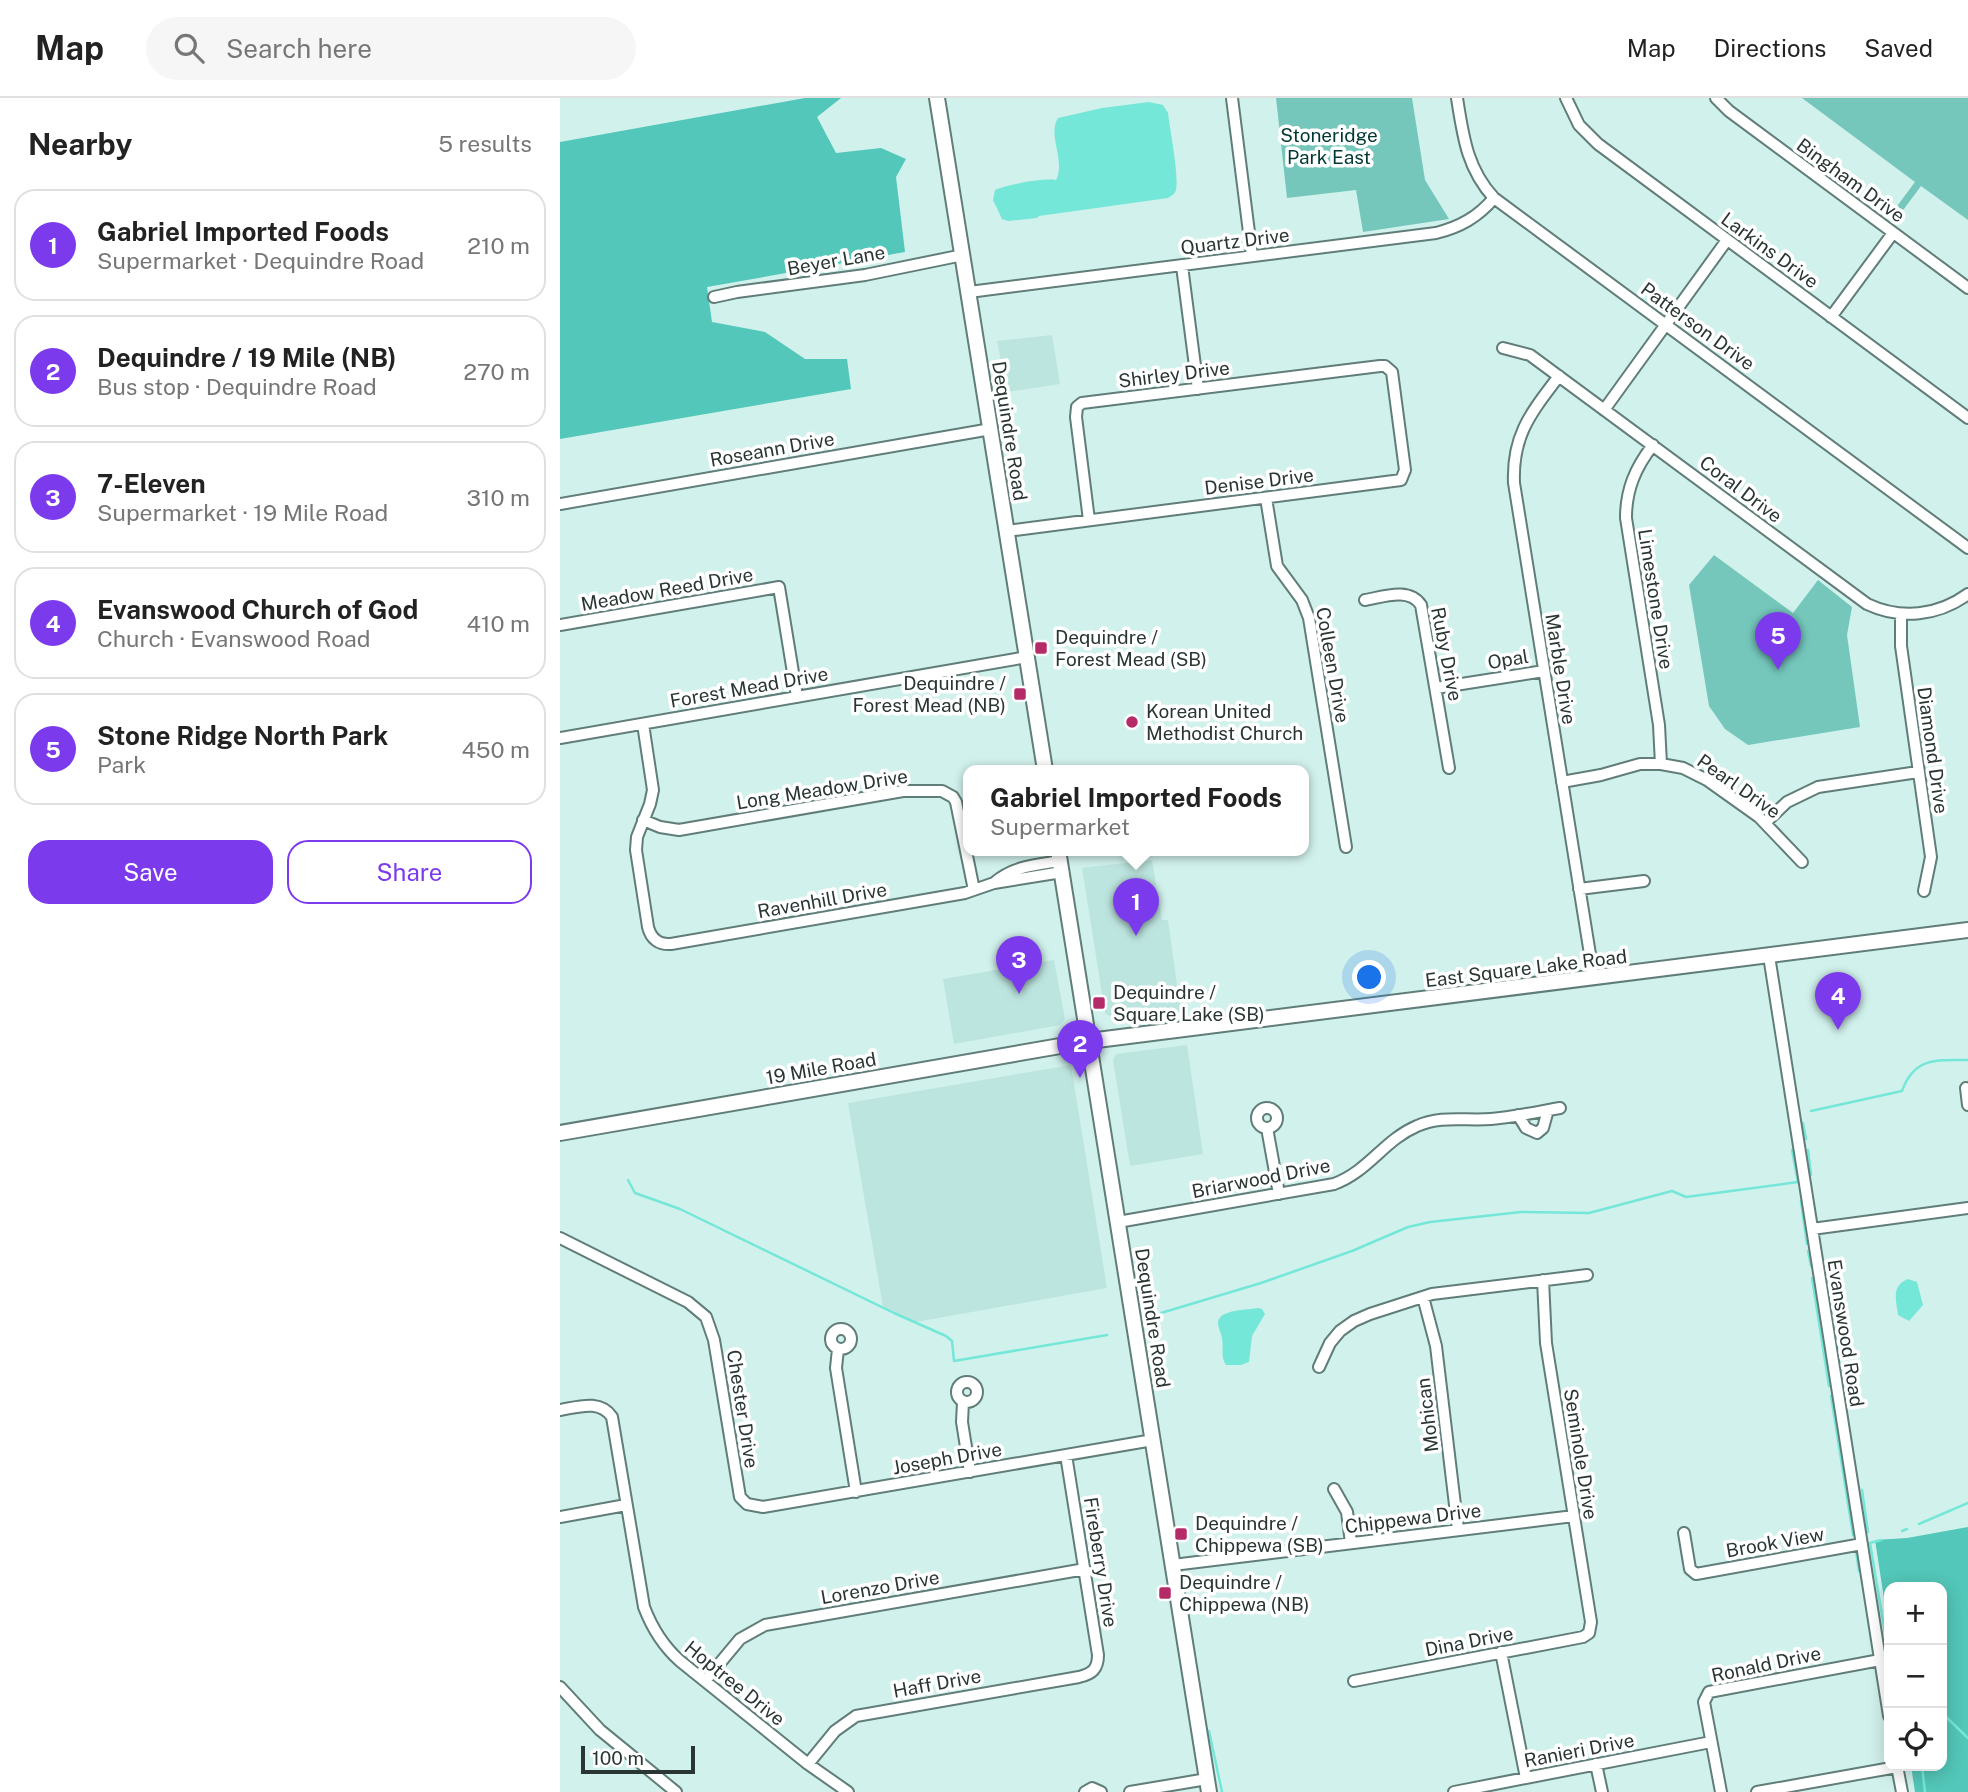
<!DOCTYPE html>
<meta charset="utf-8">
<style>
:root{--surface:#fff;--page:#f6f6f6;--text:#222;--muted:#767676;--line:#e0e0e0;--accent:#7c3aed}
body{margin:0;font-family:"Public Sans",sans-serif;background:var(--page);color:var(--text)}
.controls{position:absolute;right:21px;bottom:21px;display:grid;overflow:hidden;border-radius:14px;box-shadow:0 4px 18px #0003}
.controls button{width:63px;height:63px;display:grid;place-items:center;padding:0;border:0;border-bottom:2px solid var(--line);background:var(--surface);color:var(--text);font:35px sans-serif}
.scale{position:absolute;left:21px;bottom:18px;width:114px;box-sizing:border-box;padding-left:7px;border:4px solid #293634;border-top:0;font-size:19px;line-height:24px;white-space:nowrap;color:#293634;-webkit-text-stroke:5px #fff;paint-order:stroke}
.you{position:absolute;left:810px;top:880px;width:24px;height:24px;margin:-18px;border:5px solid #fff;border-radius:50%;background:#1a73e8;box-shadow:0 0 0 10px #1a73e833}
.badge{display:grid;place-items:center;width:46px;height:46px;border-radius:50%;background:var(--accent);color:#fff;font-size:23px;font-weight:700}
.pin{position:absolute;translate:-50% -58px;filter:drop-shadow(0 2px 4px #0008)}
.pin::after{content:'';position:absolute;top:37px;width:24px;height:21px;background:inherit;clip-path:polygon(0 0,100% 0,50% 100%)}
.popup{position:absolute;left:403px;top:667px;width:346px;height:91px;box-sizing:border-box;display:grid;place-content:center;border-radius:14px;background:var(--surface);filter:drop-shadow(0 2px 5px #0005);font-size:23px;white-space:nowrap;color:var(--muted)}
.popup b{font-size:26px;color:var(--text)}
.popup::after{content:'';position:absolute;left:50%;top:100%;margin-left:-14px;border:14px solid transparent;border-top-color:var(--surface)}
.list{margin:0;padding:0;list-style:none}
h2{display:flex;justify-content:space-between;align-items:center;height:91px;margin:0;padding:0 28px;font-size:30px}
h2 small{font-size:23px;font-weight:400;color:var(--muted)}
.list li{display:grid;grid-template-columns:46px 1fr auto;gap:21px;align-items:center;box-sizing:border-box;height:112px;margin:0 14px 14px;padding:0 14px;border:2px solid var(--line);border-radius:21px}
.list b{display:block;font-size:26px;white-space:nowrap}
.list p{margin:0;font-size:23px;white-space:nowrap;color:var(--muted)}
.list em{font-size:23px;font-style:normal;color:var(--muted)}
.actions{display:flex;gap:14px;padding:21px 28px}
.actions a{flex:1;padding:16px 0;border:2px solid var(--accent);border-radius:21px;text-align:center;font-size:24px;color:var(--accent)}
.actions .main{background:var(--accent);color:#fff}
.icon{flex:none;width:38px;height:38px;fill:none;stroke:currentColor;stroke-width:2;stroke-linecap:round;stroke-linejoin:round}
.map{position:relative;flex:none;width:1408px;height:1694px;overflow:hidden}
header{display:flex;align-items:center;gap:42px;box-sizing:border-box;height:98px;padding:0 35px;background:var(--surface);border-bottom:2px solid var(--line)}
header strong{font-size:33px}
nav{display:flex;gap:38px;margin-inline-start:auto;font-size:24px}
.search{width:490px;height:63px;background:var(--page);display:flex;align-items:center;gap:18px;box-sizing:border-box;padding:0 24px;border-radius:38px;color:var(--muted);font-size:26px}
main{display:flex}
aside{flex:1;background:var(--surface)}
.map>svg:first-child{display:block}
.built{fill:#bde5df}
.green{fill:#75c7bc}
.forest{fill:#53c7b9}
.water{fill:#75e7d8}
.lines{fill:none;stroke-linecap:round;stroke-linejoin:round}
.stream{stroke:#75e7d8;stroke-width:2.5}
.minor-casing{stroke:#617d79;stroke-width:14}
.major-casing{stroke:#617d79;stroke-width:18}
.minor{stroke:#fff;stroke-width:10}
.major{stroke:#fff;stroke-width:14}
.poi-dot{fill:#b42b68;stroke:#fff;stroke-width:2.5}
.labels{text-anchor:middle;stroke-width:7;stroke-linejoin:round;paint-order:stroke}
.park-label{font-size:19px;fill:#003833;stroke:#fff}
.street-label{font-size:19px;fill:#293634;stroke:#fff}
.poi-label{font-size:19px;fill:#293634;stroke:#fff;text-anchor:start}
</style>
<header>
<strong>Map</strong>
<div class="search"><svg class="icon" aria-label="search" viewBox="0 0 24 24"><circle cx="10" cy="10" r="6"/><path d="M15 15l6 6"/></svg>Search here</div>
<nav><a>Map</a><a>Directions</a><a>Saved</a></nav>
</header>
<main>
<aside>
<h2>Nearby<small>5 results</small></h2>
<ul class="list">
<li><span class="badge">1</span><div><b>Gabriel Imported Foods</b><p>Supermarket · Dequindre Road</p></div><em>210 m</em></li>
<li><span class="badge">2</span><div><b>Dequindre / 19 Mile (NB)</b><p>Bus stop · Dequindre Road</p></div><em>270 m</em></li>
<li><span class="badge">3</span><div><b>7-Eleven</b><p>Supermarket · 19 Mile Road</p></div><em>310 m</em></li>
<li><span class="badge">4</span><div><b>Evanswood Church of God</b><p>Church · Evanswood Road</p></div><em>410 m</em></li>
<li><span class="badge">5</span><div><b>Stone Ridge North Park</b><p>Park</p></div><em>450 m</em></li>
</ul>
<div class="actions"><a class="main">Save</a><a>Share</a></div>
</aside>
<div class="map">
<svg width="1408" height="1694" viewBox="0 0 1408 1694">
<rect width="100%" height="100%" fill="#d1f1ec"/>
<!-- built -->
<path class="built" d="M 492,237 L 500,286 L 447,294 L 437,243 Z
M 592,762 L 602,822 L 608,822 L 621,915 L 551,919 L 545,915 L 522,770 Z
M 494,862 L 505,921 L 500,927 L 394,946 L 383,881 Z
M 627,947 L 643,1056 L 570,1068 L 553,962 L 556,956 Z
M 511,967 L 547,1190 L 356,1224 L 323,1209 L 288,1005 Z"/>
<!-- green -->
<path class="green" d="M 716,0 L 852,0 L 865,82 L 889,121 L 803,134 L 796,92 L 727,100 Z
M 1242,0 L 1408,0 L 1408,122 L 1361,88 L 1335,123 L 1329,119 L 1355,84 Z
M 1154,457 L 1233,515 L 1258,482 L 1292,509 L 1287,537 L 1300,629 L 1188,647 L 1165,631 L 1149,608 L 1129,487 Z"/>
<!-- forest -->
<path class="forest" d="M 245,0 L 281,0 L 257,19 L 276,55 L 321,50 L 346,61 L 336,79 L 345,154 L 147,189 L 152,224 L 205,234 L 245,261 L 287,261 L 291,291 L 0,341 L 0,44 Z
M 1408,1429 L 1408,1694 L 1355,1694 L 1351,1668 L 1382,1668 L 1382,1489 L 1329,1489 L 1329,1533 L 1315,1442 L 1347,1440 Z"/>
<!-- water -->
<path class="water" d="M 589,4 L 603,7 L 608,15 C 610,32 619,77 616,92 C 614,97 612,97 608,100 L 479,118 L 477,120 L 448,123 L 442,121 L 433,102 L 435,92 C 449,86 484,80 496,82 C 506,63 487,37 498,20 L 542,10 Z
M 1348,1181 L 1357,1184 L 1363,1207 L 1349,1223 L 1338,1217 C 1336,1201 1331,1188 1348,1181 Z
M 698,1210 L 702,1211 L 705,1216 L 692,1238 L 689,1264 L 681,1267 L 666,1267 C 660,1258 664,1250 662,1240 C 661,1235 658,1229 658,1224 C 660,1211 688,1212 698,1210 Z"/>
<g class="lines">
<!-- stream -->
<path class="stream" d="M 1251,1013 L 1342,993 C 1354,959 1377,962 1408,962
M 1243,1025 L 1246,1041
M 1248,1052 L 1251,1077
M 68,1082 L 75,1095 L 120,1111 L 334,1215 L 386,1238 L 392,1243 L 394,1263 L 547,1237
M 1241,1103 L 1247,1146
M 1248,1153 L 1251,1168
M 1252,1180 L 1269,1288
M 601,1215 L 701,1185 L 792,1153 L 848,1129 L 870,1124 L 961,1114 L 1029,1115 L 1112,1093 L 1126,1099 L 1238,1084 L 1232,1052
M 1271,1298 L 1293,1437
M 1302,1392 L 1308,1434
M 1359,1426 L 1408,1405
M 1342,1433 L 1347,1431
M 1321,1442 L 1310,1445 L 1329,1559
M 1296,1453 L 1299,1473
M 1382,1615 L 1408,1640
M 649,1633 L 662,1694
M 1362,1668 L 1365,1694"/>
<defs>
<path id="minor" d="M 672,0 L 692,158
M 897,0 C 903,38 907,71 934,100 L 1408,450
M 1006,0 L 1019,27 L 1038,46 L 1408,320
M 1156,0 L 1169,13 L 1408,190
M 622,168 L 638,291
M 409,194 L 876,135 C 900,129 918,119 934,100
M 154,199 L 177,194 L 305,177 L 403,157
M 1271,219 L 1333,135
M 943,250 L 970,257 L 1307,506 C 1341,522 1378,518 1408,496
M 999,278 C 971,315 952,337 954,385 L 1034,881
M 1044,312 L 1167,142
M 1093,347 C 1075,370 1066,392 1066,420 L 1099,627 L 1101,666
M 706,400 L 717,468 L 742,502 L 749,520 L 786,749
M 0,406 L 431,331
M 447,433 L 841,382 L 845,372 L 832,274 L 825,268 L 820,268 L 522,305 L 517,309 L 516,319 L 529,422
M 805,502 C 823,499 849,489 861,507 L 889,670
M 1341,516 L 1341,548 L 1371,759 L 1364,793
M 0,527 L 219,489 L 237,599
M 876,590 L 984,573
M 83,626 L 93,692 L 90,706 L 77,739 L 76,752 L 88,829 C 91,841 99,847 111,846 L 405,795 L 434,785 L 502,774
M 0,640 L 467,559
M 1002,684 L 1041,677 L 1080,666 L 1101,666 L 1123,670 L 1147,682 L 1199,719 L 1242,764
M 83,722 L 100,729 L 119,732 L 343,693 L 382,693 L 393,699 L 396,704 L 414,792
M 1206,724 L 1227,704 L 1258,689 L 1358,674
M 434,785 C 453,768 476,767 500,763
M 1019,791 L 1084,783
M 1209,858 L 1329,1618
M 1406,990 L 1408,1007
M697 1020a10 10 0 1 1 20 0a10 10 0 1 1-20 0Z
M 958,1017 L 966,1030 L 977,1035 L 983,1030 L 988,1012
M 707,1030 L 719,1096
M 558,1124 L 774,1086 C 809,1073 824,1042 857,1028 C 881,1017 905,1023 931,1021 C 954,1019 977,1014 1000,1010
M 1252,1131 L 1408,1110
M 0,1140 L 128,1204 L 146,1219 L 154,1242 L 180,1399 L 187,1406 L 203,1409 L 593,1342
M 863,1199 L 876,1248 L 898,1432
M271 1241a10 10 0 1 1 20 0a10 10 0 1 1-20 0Z
M 278,1251 L 276,1270 L 296,1394
M 759,1269 L 770,1245 L 780,1233 L 794,1223 L 810,1216 L 872,1196 L 1027,1177
M397 1294a10 10 0 1 1 20 0a10 10 0 1 1-20 0Z
M 403,1304 L 402,1324 L 410,1374
M 0,1312 C 18,1309 40,1301 52,1319 L 84,1509 C 92,1530 103,1548 120,1563 L 248,1666 L 288,1694
M 774,1391 L 787,1414 L 791,1445
M 0,1419 L 66,1407
M 1124,1435 L 1130,1471 L 1136,1476 L 1302,1446
M 613,1467 L 1014,1418
M 941,1554 L 966,1680
M 145,1583 L 180,1541 L 205,1527 L 525,1471
M 794,1583 L 1023,1539 L 1029,1535 L 1031,1524 L 986,1245 L 983,1182
M 0,1589 L 40,1632 L 116,1694
M 248,1666 L 275,1633 L 296,1618 L 519,1579 C 532,1576 538,1571 538,1557 L 506,1357
M 1036,1666 L 1042,1694
M 1337,1668 L 1342,1694
M 525,1694 L 532,1690 L 541,1694
M 570,1694 L 647,1681
M 894,1694 L 1151,1644
M 1161,1694 L 1144,1604 L 1149,1594 L 1320,1562
M 1197,1694 L 1337,1669"/>
<path id="major" d="M 377,0 L 485,672
M 498,752 L 649,1694
M 0,1035 L 529,943 L 1408,832"/>
</defs>
<!-- minor casing -->
<use href="#minor" class="minor-casing"/>
<!-- major casing -->
<use href="#major" class="major-casing"/>
<!-- minor -->
<use href="#minor" class="minor"/>
<!-- major -->
<use href="#major" class="major"/>
</g>
<!-- markers -->
<g class="poi-dot">
<rect x="474" y="543" width="14" height="14" rx="3.5"/>
<rect x="453" y="589" width="14" height="14" rx="3.5"/>
<circle cx="572" cy="624" r="7"/>
<rect x="532" y="898" width="14" height="14" rx="3.5"/>
<rect x="614" y="1429" width="14" height="14" rx="3.5"/>
<rect x="598" y="1488" width="14" height="14" rx="3.5"/>
</g>
<g class="labels">
<!-- park labels -->
<g class="park-label">
<text x="769" y="44">Stoneridge<tspan x="769" dy="22">Park East</tspan></text>
</g>
<!-- street labels -->
<g class="street-label">
<text transform="translate(1291 82) rotate(36)" y="7">Bingham Drive</text>
<text transform="translate(675 143) rotate(-7)" y="7">Quartz Drive</text>
<text transform="translate(1210 152) rotate(36)" y="7">Larkins Drive</text>
<text transform="translate(276 162) rotate(-10)" y="7">Beyer Lane</text>
<text transform="translate(1138 228) rotate(36)" y="7">Patterson Drive</text>
<text transform="translate(614 276) rotate(-7)" y="7">Shirley Drive</text>
<text transform="translate(450 333) rotate(81)" y="7">Dequindre Road</text>
<text transform="translate(212 351) rotate(-10)" y="7">Roseann Drive</text>
<text transform="translate(699 383) rotate(-7)" y="7">Denise Drive</text>
<text transform="translate(1181 391) rotate(37)" y="7">Coral Drive</text>
<text transform="translate(107 491) rotate(-10)" y="7">Meadow Reed Drive</text>
<text transform="translate(1096 501) rotate(81)" y="7">Limestone Drive</text>
<text transform="translate(887 556) rotate(79)" y="7">Ruby Drive</text>
<text transform="translate(948 561) rotate(-9)" y="7">Opal</text>
<text transform="translate(773 567) rotate(80)" y="7">Colleen Drive</text>
<text transform="translate(1001 571) rotate(81)" y="7">Marble Drive</text>
<text transform="translate(189 589) rotate(-10)" y="7">Forest Mead Drive</text>
<text transform="translate(1373 652) rotate(82)" y="7">Diamond Drive</text>
<text transform="translate(1179 688) rotate(35)" y="7">Pearl Drive</text>
<text transform="translate(262 691) rotate(-9)" y="7">Long Meadow Drive</text>
<text transform="translate(262 802) rotate(-10)" y="7">Ravenhill Drive</text>
<text transform="translate(966 870) rotate(-7)" y="7">East Square Lake Road</text>
<text transform="translate(261 970) rotate(-10)" y="7">19 Mile Road</text>
<text transform="translate(701 1080) rotate(-11)" y="7">Briarwood Drive</text>
<text transform="translate(593 1220) rotate(81)" y="7">Dequindre Road</text>
<text transform="translate(1286 1235) rotate(81)" y="7">Evanswood Road</text>
<text transform="translate(183 1311) rotate(81)" y="7">Chester Drive</text>
<text transform="translate(867 1317) rotate(-97)" y="7">Mohican</text>
<text transform="translate(1021 1356) rotate(81)" y="7">Seminole Drive</text>
<text transform="translate(387 1360) rotate(-10)" y="7">Joseph Drive</text>
<text transform="translate(853 1420) rotate(-7)" y="7">Chippewa Drive</text>
<text transform="translate(1215 1444) rotate(-10)" y="7">Brook View</text>
<text transform="translate(541 1464) rotate(81)" y="7">Fireberry Drive</text>
<text transform="translate(320 1489) rotate(-10)" y="7">Lorenzo Drive</text>
<text transform="translate(909 1543) rotate(-11)" y="7">Dina Drive</text>
<text transform="translate(1206 1566) rotate(-12)" y="7">Ronald Drive</text>
<text transform="translate(175 1585) rotate(39)" y="7">Hoptree Drive</text>
<text transform="translate(377 1585) rotate(-10)" y="7">Haff Drive</text>
<text transform="translate(1019 1652) rotate(-11)" y="7">Ranieri Drive</text>
</g>
<!-- poi labels -->
<g class="poi-label">
<text x="495" y="546">Dequindre /<tspan x="495" dy="22">Forest Mead (SB)</tspan></text>
<text x="446" y="592" text-anchor="end">Dequindre /<tspan x="446" dy="22">Forest Mead (NB)</tspan></text>
<text x="586" y="620">Korean United<tspan x="586" dy="22">Methodist Church</tspan></text>
<text x="553" y="901">Dequindre /<tspan x="553" dy="22">Square Lake (SB)</tspan></text>
<text x="635" y="1432">Dequindre /<tspan x="635" dy="22">Chippewa (SB)</tspan></text>
<text x="619" y="1491">Dequindre /<tspan x="619" dy="22">Chippewa (NB)</tspan></text>
</g>
</g>
</svg>
<div class="controls">
<button>+</button>
<button>−</button>
<button><svg class="icon" aria-label="locate" viewBox="0 0 24 24"><circle cx="12" cy="12" r="6"/><path d="M12 2v4M12 18v4M2 12h4M18 12h4"/></svg></button>
</div>
<div class="scale">100 m</div>
<div class="you"></div>
<div class="pin badge" style="left:576px;top:838px">1</div>
<div class="popup"><b>Gabriel Imported Foods</b>Supermarket</div>
<div class="pin badge" style="left:520px;top:980px">2</div>
<div class="pin badge" style="left:459px;top:896px">3</div>
<div class="pin badge" style="left:1278px;top:932px">4</div>
<div class="pin badge" style="left:1218px;top:572px">5</div>
</div>
</main>
